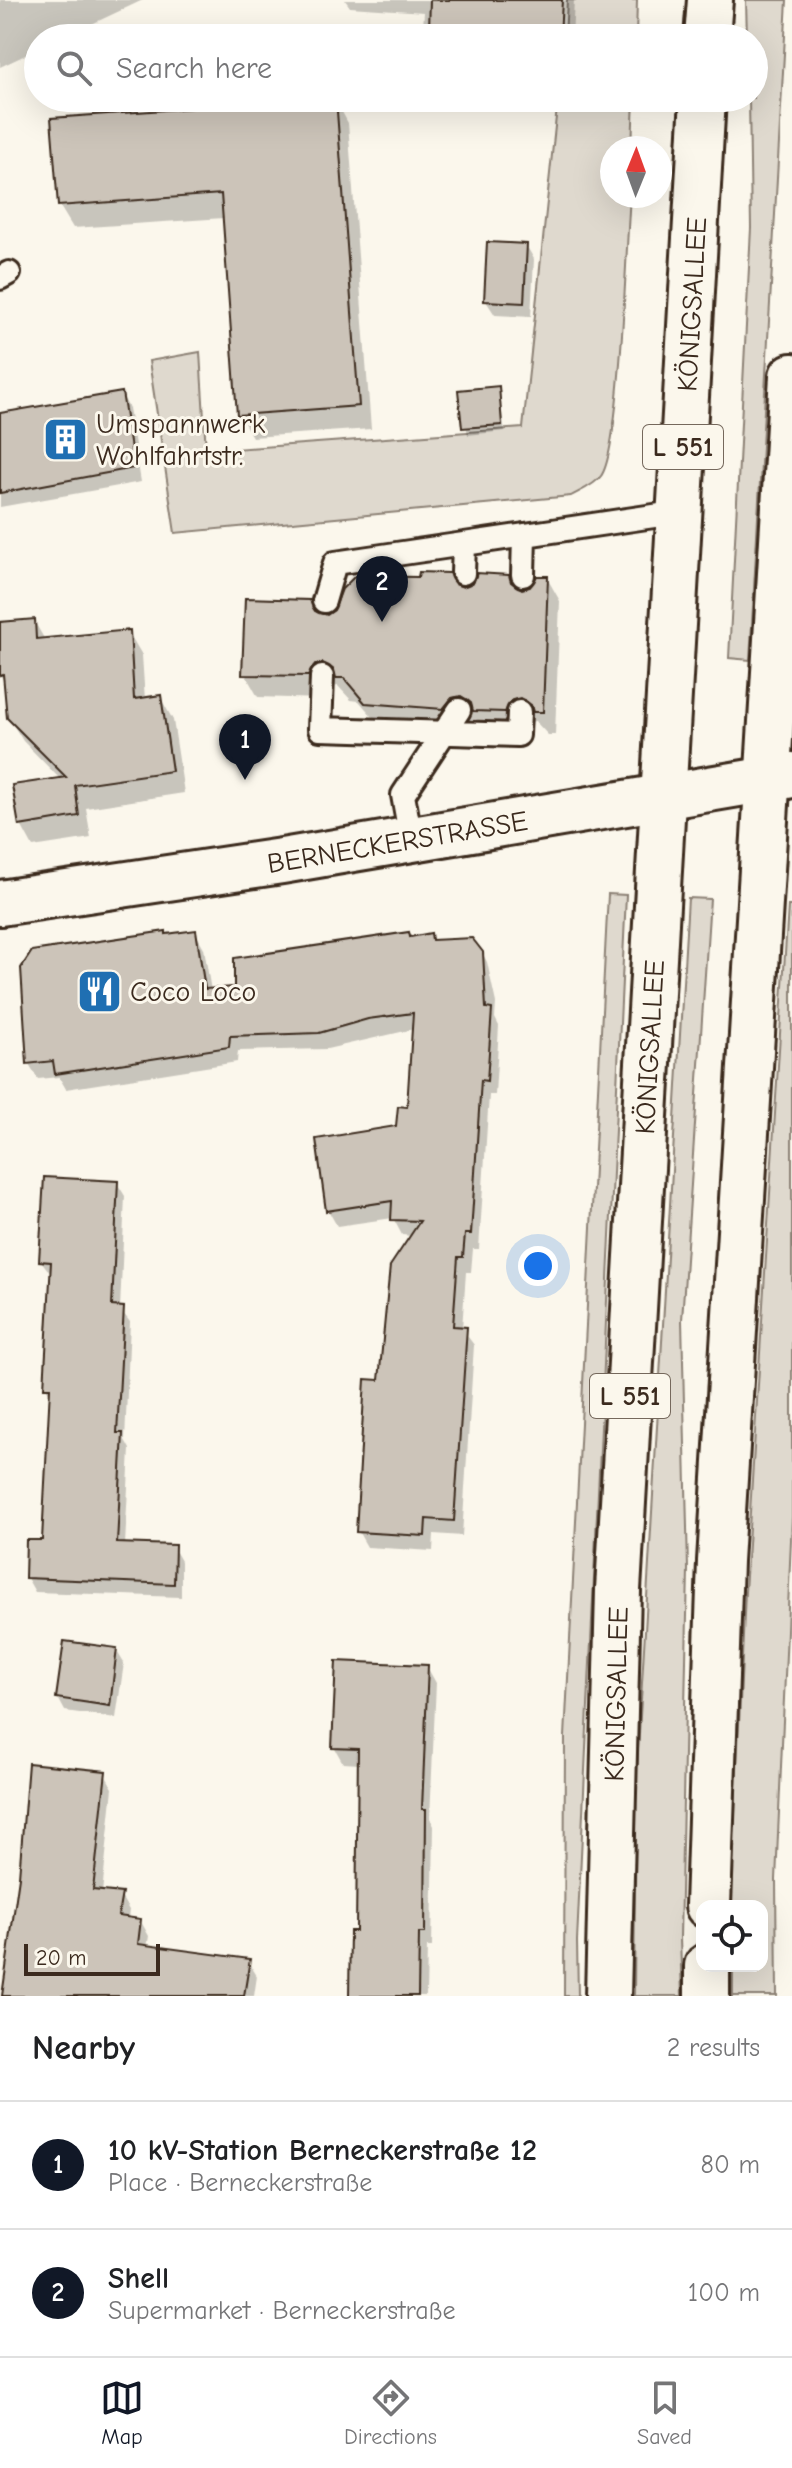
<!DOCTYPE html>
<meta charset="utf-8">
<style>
:root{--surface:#fff;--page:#f6f6f6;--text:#202124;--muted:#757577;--line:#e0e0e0;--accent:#111827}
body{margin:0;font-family:"Comic Neue",sans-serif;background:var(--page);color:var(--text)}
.controls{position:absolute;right:24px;bottom:24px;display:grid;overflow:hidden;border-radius:16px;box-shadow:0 8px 32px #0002}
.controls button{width:72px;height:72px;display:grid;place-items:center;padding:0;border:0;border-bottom:2px solid var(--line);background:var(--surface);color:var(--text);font:40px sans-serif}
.compass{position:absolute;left:600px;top:136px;width:72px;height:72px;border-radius:50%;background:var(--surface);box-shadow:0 8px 32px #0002;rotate:1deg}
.scale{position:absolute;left:24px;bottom:20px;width:136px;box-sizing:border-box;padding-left:8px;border:4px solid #3b2a1e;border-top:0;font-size:22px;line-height:28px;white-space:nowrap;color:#3b2a1e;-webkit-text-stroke:6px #fbf7ec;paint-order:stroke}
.you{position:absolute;left:538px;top:1266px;width:28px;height:28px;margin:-20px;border:6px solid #fff;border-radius:50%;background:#1a73e8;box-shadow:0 0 0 12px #1a73e833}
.badge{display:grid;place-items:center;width:52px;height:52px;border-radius:50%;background:var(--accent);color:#fff;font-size:26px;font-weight:700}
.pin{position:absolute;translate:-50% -66px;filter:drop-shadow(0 2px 4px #0008)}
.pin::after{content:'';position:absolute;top:42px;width:28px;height:24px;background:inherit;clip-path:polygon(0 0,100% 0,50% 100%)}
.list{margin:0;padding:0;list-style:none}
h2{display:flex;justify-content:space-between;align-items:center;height:104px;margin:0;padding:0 32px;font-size:34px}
h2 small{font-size:26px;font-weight:400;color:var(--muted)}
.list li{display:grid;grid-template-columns:52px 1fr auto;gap:24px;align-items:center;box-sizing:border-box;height:128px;padding:0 32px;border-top:2px solid var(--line)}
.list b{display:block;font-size:30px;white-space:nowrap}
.list p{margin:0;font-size:26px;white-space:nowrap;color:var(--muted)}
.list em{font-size:26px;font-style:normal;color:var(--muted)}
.icon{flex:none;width:44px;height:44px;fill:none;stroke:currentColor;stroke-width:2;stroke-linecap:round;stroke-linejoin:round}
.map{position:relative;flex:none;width:792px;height:1996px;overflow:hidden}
.search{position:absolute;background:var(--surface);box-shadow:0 8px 32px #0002;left:24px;right:24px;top:24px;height:88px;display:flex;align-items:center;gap:20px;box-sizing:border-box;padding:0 28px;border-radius:44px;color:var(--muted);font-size:30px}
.sheet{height:360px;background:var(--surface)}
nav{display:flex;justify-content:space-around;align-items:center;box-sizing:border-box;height:112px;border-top:2px solid var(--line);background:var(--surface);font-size:22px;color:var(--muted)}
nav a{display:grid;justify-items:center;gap:4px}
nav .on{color:var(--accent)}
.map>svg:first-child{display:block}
.green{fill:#dfd9ce;stroke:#8d8276;stroke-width:2}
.shadow{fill:#0003}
.building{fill:#ccc4b9;stroke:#3b2a1e;stroke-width:2}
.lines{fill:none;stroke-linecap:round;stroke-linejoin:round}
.service-casing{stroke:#3b2a1e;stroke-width:28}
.minor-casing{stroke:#3b2a1e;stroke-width:50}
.primary-casing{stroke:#3b2a1e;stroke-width:50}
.service{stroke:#fbf7ec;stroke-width:22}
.minor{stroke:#fbf7ec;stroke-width:44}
.primary{stroke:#fbf7ec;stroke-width:44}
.labels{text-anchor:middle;stroke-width:6;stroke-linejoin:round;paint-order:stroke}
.shield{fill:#fbf7ec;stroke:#75685c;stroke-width:2}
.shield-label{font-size:26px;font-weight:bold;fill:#3b2a1e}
.street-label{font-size:28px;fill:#3b2a1e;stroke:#fbf7ec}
.poi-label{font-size:28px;fill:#3b2a1e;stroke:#fbf7ec;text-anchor:start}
</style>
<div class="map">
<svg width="792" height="1996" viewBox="0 0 792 1996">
<rect width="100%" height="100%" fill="#fbf7ec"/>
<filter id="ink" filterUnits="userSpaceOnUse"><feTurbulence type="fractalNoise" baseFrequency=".0125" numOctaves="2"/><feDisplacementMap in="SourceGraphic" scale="16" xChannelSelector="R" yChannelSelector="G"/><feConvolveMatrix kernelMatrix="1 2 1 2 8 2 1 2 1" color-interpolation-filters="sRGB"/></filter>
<g filter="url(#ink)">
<!-- green -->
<path class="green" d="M 567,0 L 637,0 L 636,38 L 565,38 Z
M 746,0 L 787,0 L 750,660 L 729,658 L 751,228 L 749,98 L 754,98 L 754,38 L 747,38 Z
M 558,98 L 634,98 L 632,148 L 612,148 L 612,196 L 630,196 C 626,242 621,449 601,476 C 595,485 580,491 571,496 L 175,533 L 149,361 L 200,352 L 206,451 L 523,428 Z
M 608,894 L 626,895 L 577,1941 L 578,1996 L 564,1996 L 565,1737 Z
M 688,898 L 710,899 L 682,1320 L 688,1569 L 680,1938 L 682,1996 L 634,1996 L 636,1785 Z
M 788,906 L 792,906 L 792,1517 L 776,1880 L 777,1996 L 733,1996 L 733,1966 L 762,1966 L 762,1906 L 732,1906 L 732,1879 L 745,1592 Z"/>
<!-- shadow -->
<path class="shadow" d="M 0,0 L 143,0 L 62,38 L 38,38 L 38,49 L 0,67 Z
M 345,0 L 574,0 L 572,38 L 429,38 L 423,28 L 424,12 L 350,7 Z
M 335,99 L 348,123 L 371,429 L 252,437 L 239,414 L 224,218 L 73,228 L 59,205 Z
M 526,245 L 534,259 L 531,317 L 495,315 L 486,301 Z
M 498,388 L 505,431 L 468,435 L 460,391 Z
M 121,394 L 129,408 L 141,482 L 0,507 L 0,412 Z
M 547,578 L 560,601 L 555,735 L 548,735 L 535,721 L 525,723 L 518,734 L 475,719 L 465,721 L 456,732 L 380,725 L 359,701 L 351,700 L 338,686 L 328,688 L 321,699 L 258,697 L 245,674 L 316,614 L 327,617 L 455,586 L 524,591 Z
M 34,621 L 45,640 L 129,633 L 142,655 L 145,700 L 160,697 L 173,720 L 184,793 L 86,808 L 91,838 L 33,847 L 21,825 L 61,780 L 23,741 L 9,718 L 6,685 L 0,674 L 0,624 Z
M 195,932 L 204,948 L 211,991 L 236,989 L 430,935 L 434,941 L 478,945 L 487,962 L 496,1003 L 495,1018 L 499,1026 L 495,1095 L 489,1095 L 479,1249 L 473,1249 L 471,1272 L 466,1272 L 462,1329 L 474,1345 L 462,1536 L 434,1534 L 433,1551 L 367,1547 L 358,1531 L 381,1382 L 412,1236 L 402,1235 L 393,1218 L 337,1226 L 328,1210 L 398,1128 L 409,1109 L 414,1029 L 327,1049 L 238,1051 L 237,1062 L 66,1089 L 59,1077 L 38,1079 L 29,1064 L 166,936 Z
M 117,1183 L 125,1196 L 120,1309 L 130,1322 L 125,1440 L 130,1449 L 125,1545 L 173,1547 L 181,1561 L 181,1597 L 35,1592 L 27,1578 L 44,1542 L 52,1397 L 46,1388 L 52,1275 L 41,1261 Z
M 116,1650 L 124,1663 L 116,1718 L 65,1711 L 58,1698 Z
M 427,1667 L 436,1683 L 430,1818 L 434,1826 L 432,1947 L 427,1947 L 426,1996 L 351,1996 L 358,1934 L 360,1764 L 343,1763 L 334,1747 Z
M 104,1773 L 113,1788 L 102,1893 L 120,1895 L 129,1910 L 128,1919 L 140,1920 L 149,1936 L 147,1948 L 248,1961 L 257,1976 L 254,1996 L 4,1996 Z"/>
<!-- building -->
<path class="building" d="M 430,0 L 562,0 L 560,37 L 429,29 Z
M 336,98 L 359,406 L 237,415 L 221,194 L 58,206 L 51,118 Z
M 487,242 L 527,244 L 524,303 L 484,301 Z
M 499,386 L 502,425 L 462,428 L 458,390 Z
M 122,392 L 134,468 L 0,493 L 0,413 Z
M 419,572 L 449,573 L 455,584 L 463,587 L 474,581 L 477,573 L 509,575 L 511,582 L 522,589 L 530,587 L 537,576 L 548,576 L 543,712 L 533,712 L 531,705 L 520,698 L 512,700 L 505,712 L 473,711 L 471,703 L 461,696 L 452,698 L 443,709 L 365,703 L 344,678 L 336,678 L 334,670 L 323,663 L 315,665 L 308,676 L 242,675 L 245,598 L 310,600 L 315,611 L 327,615 L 334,610 L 342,589 L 355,576 L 418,577 Z
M 35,619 L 36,639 L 130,630 L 134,699 L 161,695 L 172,771 L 75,785 L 79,816 L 19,826 L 12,785 L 66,777 L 7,718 L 3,674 L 0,675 L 0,622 Z
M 196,930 L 205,989 L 234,987 L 234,958 L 409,932 L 410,937 L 431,933 L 432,940 L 472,938 L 483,952 L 486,1008 L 492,1009 L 487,1081 L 481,1080 L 471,1234 L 465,1234 L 463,1257 L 458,1257 L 453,1326 L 467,1327 L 454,1521 L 426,1519 L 425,1536 L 356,1532 L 365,1379 L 379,1380 L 390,1266 L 420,1221 L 391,1220 L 392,1201 L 326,1211 L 316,1139 L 396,1126 L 398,1106 L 407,1107 L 413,1013 L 368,1019 L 319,1033 L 230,1036 L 229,1047 L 55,1074 L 53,1061 L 27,1064 L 21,968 L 32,951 L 166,931 L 166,934 Z
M 44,1177 L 118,1181 L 112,1306 L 124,1307 L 117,1433 L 123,1433 L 117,1543 L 175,1545 L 174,1584 L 25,1578 L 26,1540 L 42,1540 L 50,1388 L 44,1388 L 51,1262 L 39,1261 Z
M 64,1641 L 117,1648 L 110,1706 L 56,1698 Z
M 336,1661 L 428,1665 L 422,1809 L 426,1809 L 425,1933 L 419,1933 L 418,1996 L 349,1996 L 350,1931 L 356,1931 L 358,1749 L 332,1748 Z
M 28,1763 L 106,1771 L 93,1890 L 122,1893 L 118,1916 L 141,1919 L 138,1944 L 250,1959 L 244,1996 L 2,1996 L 19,1877 Z"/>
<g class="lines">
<defs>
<path id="service" d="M 0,278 L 9,273
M 463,573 L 464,544 L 681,512
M 523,575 L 524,535
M 324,601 L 335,563 L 464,544
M 322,677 L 320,729 L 518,735 L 519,712
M 411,839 L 403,795 L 459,710"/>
<g id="minor">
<path id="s1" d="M 0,903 L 282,861 L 792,775"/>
</g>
<g id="primary">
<path d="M 707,38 L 710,0"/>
<path d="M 708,1906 L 720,1561 L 792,376"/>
<path id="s2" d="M 608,1996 L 618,1590 L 703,98"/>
<path d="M 707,1996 L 707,1966"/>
</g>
</defs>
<!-- service casing -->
<use href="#service" class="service-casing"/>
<!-- minor casing -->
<use href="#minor" class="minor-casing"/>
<!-- primary casing -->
<use href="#primary" class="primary-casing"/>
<!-- service -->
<use href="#service" class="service"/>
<!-- minor -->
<use href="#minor" class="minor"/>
<!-- primary -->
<use href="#primary" class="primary"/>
</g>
</g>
<!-- icons -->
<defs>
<symbol id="building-square" viewBox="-11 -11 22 22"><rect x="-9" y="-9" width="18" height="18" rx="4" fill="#1f6fb2" stroke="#fbf7ec"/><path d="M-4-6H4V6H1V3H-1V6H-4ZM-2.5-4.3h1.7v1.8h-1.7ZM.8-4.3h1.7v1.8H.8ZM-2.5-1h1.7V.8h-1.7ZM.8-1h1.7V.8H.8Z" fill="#fff"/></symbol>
<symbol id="restaurant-square" viewBox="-11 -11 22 22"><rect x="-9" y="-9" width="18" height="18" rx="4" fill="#1f6fb2" stroke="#fbf7ec"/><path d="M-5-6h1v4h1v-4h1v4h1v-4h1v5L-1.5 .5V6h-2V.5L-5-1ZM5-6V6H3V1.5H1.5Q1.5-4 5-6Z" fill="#fff"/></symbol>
</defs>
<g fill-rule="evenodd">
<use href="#building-square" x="40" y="414" width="51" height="51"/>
<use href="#restaurant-square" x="74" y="966" width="51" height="51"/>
</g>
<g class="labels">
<!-- shield labels -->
<g class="shield">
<rect x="643" y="425" width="80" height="44" rx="6"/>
<rect x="590" y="1374" width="80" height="44" rx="6"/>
</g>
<g class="shield-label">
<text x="683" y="456">L 551</text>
<text x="630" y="1405">L 551</text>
</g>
<!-- street labels -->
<g class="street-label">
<text dy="10" stroke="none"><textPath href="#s2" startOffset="1694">KÖNIGSALLEE</textPath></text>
<text dy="10" stroke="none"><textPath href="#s1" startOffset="402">BERNECKERSTRASSE</textPath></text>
<text dy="10" stroke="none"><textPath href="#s2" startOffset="950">KÖNIGSALLEE</textPath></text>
<text dy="10" stroke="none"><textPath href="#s2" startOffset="302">KÖNIGSALLEE</textPath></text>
</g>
<!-- poi labels -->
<g class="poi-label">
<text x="96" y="433">Umspannwerk<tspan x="96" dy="32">Wohlfahrtstr.</tspan></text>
<text x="130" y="1001">Coco Loco</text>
</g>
</g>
</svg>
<div class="controls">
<button><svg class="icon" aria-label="locate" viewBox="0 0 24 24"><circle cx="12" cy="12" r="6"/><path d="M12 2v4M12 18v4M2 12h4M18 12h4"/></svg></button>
</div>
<svg class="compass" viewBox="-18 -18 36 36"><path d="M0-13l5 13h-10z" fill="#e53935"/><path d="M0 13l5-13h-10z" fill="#757577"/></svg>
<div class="scale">20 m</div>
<div class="you"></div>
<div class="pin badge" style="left:245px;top:780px">1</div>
<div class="pin badge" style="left:382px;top:622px">2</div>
<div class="search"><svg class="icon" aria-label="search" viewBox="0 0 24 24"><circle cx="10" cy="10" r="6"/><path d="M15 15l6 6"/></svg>Search here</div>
</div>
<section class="sheet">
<h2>Nearby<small>2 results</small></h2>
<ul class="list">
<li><span class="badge">1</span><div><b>10 kV-Station Berneckerstraße 12</b><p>Place · Berneckerstraße</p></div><em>80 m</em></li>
<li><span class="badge">2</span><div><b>Shell</b><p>Supermarket · Berneckerstraße</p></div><em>100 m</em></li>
</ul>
</section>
<nav>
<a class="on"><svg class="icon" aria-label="map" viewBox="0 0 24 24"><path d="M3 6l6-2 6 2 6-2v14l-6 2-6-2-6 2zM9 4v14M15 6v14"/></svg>Map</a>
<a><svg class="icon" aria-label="directions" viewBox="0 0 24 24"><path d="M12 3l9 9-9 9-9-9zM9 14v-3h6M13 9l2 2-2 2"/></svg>Directions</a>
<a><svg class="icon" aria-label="saved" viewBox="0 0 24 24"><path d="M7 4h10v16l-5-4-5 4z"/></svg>Saved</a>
</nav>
